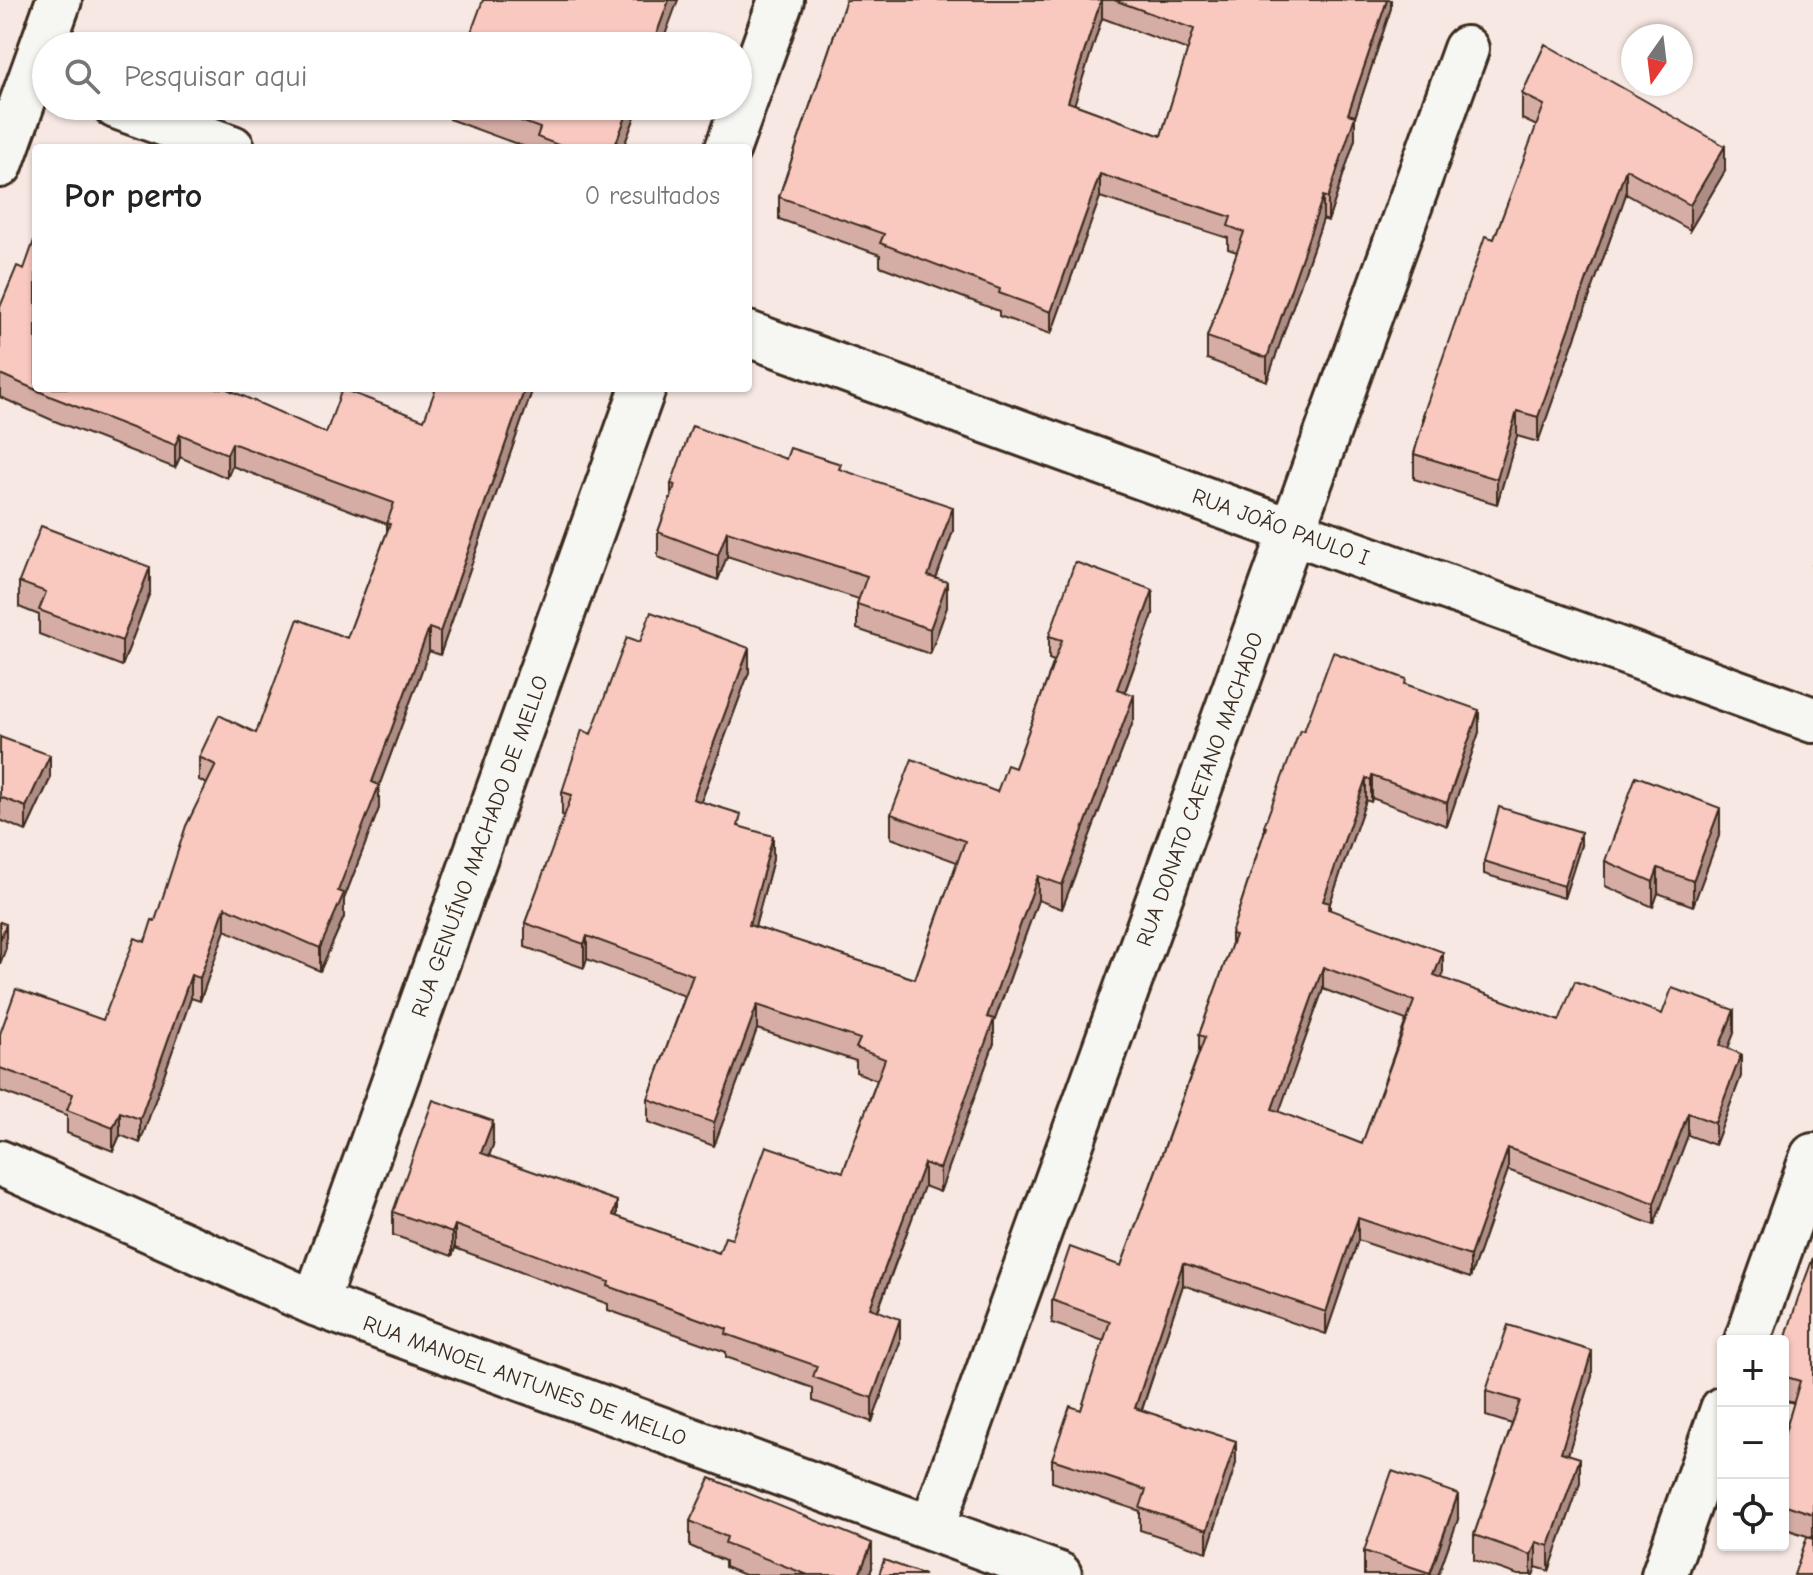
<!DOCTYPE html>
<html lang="pt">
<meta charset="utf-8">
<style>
:root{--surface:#fff;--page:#f6f6f6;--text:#222;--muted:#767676;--line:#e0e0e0}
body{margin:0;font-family:"Comic Neue",sans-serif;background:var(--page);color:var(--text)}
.controls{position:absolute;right:24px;bottom:24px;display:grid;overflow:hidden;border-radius:8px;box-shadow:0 2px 6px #0004}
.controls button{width:72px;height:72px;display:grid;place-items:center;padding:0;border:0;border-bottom:2px solid var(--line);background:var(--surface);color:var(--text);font:40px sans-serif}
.compass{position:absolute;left:1621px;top:24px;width:72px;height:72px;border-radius:50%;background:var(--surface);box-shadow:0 2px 6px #0004;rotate:194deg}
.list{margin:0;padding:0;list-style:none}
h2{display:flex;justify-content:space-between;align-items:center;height:104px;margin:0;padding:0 32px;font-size:34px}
h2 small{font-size:26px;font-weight:400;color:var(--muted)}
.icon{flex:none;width:44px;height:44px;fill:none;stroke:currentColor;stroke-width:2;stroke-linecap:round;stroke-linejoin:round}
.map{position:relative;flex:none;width:1813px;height:1575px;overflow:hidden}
.search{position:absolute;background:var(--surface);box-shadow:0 2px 6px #0004;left:32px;top:32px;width:720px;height:88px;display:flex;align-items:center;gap:20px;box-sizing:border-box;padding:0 28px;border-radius:44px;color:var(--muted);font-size:30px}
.panel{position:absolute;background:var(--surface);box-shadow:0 2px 6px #0004;left:32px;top:144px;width:720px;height:248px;border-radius:8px}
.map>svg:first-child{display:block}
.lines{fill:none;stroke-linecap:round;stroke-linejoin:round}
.minor-casing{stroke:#3b2a1e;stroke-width:50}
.minor{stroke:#f6f6f2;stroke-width:44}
.wall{fill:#d6ada5;stroke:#3b2a1e;stroke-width:2;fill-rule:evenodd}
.shaded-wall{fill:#ae8d86;stroke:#3b2a1e;stroke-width:2}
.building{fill:#f9c9c0;stroke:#3b2a1e;stroke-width:2;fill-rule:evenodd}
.labels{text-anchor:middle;stroke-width:8;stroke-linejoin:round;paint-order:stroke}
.street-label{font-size:22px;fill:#3b2a1e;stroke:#f6f6f2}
</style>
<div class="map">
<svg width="1813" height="1575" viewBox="0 0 1813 1575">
<rect width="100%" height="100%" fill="#f7e8e3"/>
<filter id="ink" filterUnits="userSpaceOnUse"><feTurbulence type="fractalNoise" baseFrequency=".0125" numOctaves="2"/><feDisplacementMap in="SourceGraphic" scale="16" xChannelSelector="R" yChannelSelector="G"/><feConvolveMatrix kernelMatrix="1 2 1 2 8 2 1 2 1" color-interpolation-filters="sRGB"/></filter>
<g filter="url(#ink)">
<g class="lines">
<defs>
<path id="minor" d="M 116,106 L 232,148
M 728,148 L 781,0
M 0,165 L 59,0
M 748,334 L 1813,720
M 0,1163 L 315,1303 L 1059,1575
M 315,1303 L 643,388
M 1747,1341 L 1813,1156
M 932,1528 L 1466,49
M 1664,1575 L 1723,1409"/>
</defs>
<!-- minor casing -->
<use href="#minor" class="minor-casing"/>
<!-- minor -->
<use href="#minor" class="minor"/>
</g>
<!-- wall -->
<path class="wall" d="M 846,0 L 1391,0 L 1391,8 L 1355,117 L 1355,139 L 1328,221 L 1323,219 L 1267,381 L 1207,359 L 1207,337 L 1237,252 L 1228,249 L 1228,238 L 1100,197 L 1051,334 L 999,316 L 999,311 L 880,266 L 880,255 L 779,219 L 779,197 ZM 1102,18 L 1188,50 L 1161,136 L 1074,104 Z
M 1522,94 L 1725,171 L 1690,230 L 1626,194 L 1538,442 L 1517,436 L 1497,504 L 1414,479 L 1414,454 L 1423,424 L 1423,415 L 1494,239 L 1537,126 L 1522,119 Z
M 449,106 L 639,106 L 623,148 L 528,148 L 449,119 Z
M 24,269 L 36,388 L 326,433 L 424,420 L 533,388 L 440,655 L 429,651 L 379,786 L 379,808 L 344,899 L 344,917 L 320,971 L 225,930 L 200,1001 L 191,998 L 140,1143 L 120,1135 L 113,1151 L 67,1133 L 67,1115 L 0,1091 L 0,1034 L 103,1020 L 155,921 L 207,784 L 199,780 L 199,757 L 256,733 L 347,638 L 387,532 L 387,524 L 232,466 L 227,478 L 180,457 L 175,468 L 52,420 L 0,397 L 0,307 Z
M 786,459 L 841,470 L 953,531 L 936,579 L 947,607 L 930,654 L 857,629 L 857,604 L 859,599 L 727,556 L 718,580 L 658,557 L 658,532 L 671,497 L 671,484 Z
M 1813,564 L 1813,591 L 1812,591 L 1812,568 Z
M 19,582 L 150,592 L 122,666 L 39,634 L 39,615 L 19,607 Z
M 1153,614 L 1125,692 L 1134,719 L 1062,909 L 1038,900 L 994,1022 L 994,1043 L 940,1192 L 924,1186 L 878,1311 L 900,1342 L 872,1422 L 813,1401 L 813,1388 L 726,1357 L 726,1352 L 608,1310 L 608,1304 L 455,1248 L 452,1256 L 393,1235 L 393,1212 L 493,1145 L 489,1156 L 617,1217 L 719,1253 L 732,1239 L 843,1172 L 877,1080 L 856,1072 L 856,1061 L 757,1029 L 714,1146 L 648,1122 L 648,1099 L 685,996 L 587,959 L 584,968 L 525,947 L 525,923 L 565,816 L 562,815 L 562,792 L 591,734 L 640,642 L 749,672 L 701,802 L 741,827 L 773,859 L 755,927 L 915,979 L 957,862 L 891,838 L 891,814 L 997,792 L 1015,768 L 1054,661 L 1049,659 L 1049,636 Z
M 1406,685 L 1479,732 L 1447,826 L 1372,798 L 1371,802 L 1366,800 L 1330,903 L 1330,910 L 1443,974 L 1441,978 L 1559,1021 L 1662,1014 L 1734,1033 L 1728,1048 L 1741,1076 L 1715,1145 L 1688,1135 L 1654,1225 L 1508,1170 L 1470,1278 L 1358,1240 L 1326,1334 L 1183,1285 L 1142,1410 L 1236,1463 L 1207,1552 L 1140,1530 L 1140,1511 L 1052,1482 L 1052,1459 L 1081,1410 L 1104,1341 L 1052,1323 L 1052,1300 L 1121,1266 L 1199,1052 L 1199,1035 L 1231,946 L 1231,934 L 1264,833 L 1264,826 L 1304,731 ZM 1323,989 L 1406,1020 L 1362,1144 L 1279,1112 Z
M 0,737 L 50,779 L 26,831 L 0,820 Z
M 1720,833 L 1693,906 L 1658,893 L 1653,907 L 1605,886 L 1605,861 Z
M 1581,845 L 1564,898 L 1484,874 L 1484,861 Z
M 1813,1258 L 1813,1538 L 1783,1528 L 1783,1439 L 1794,1403 L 1783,1400 L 1783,1347 Z
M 1592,1376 L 1568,1454 L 1580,1483 L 1549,1571 L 1536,1567 L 1533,1575 L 1518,1575 L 1474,1560 L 1474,1535 L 1512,1424 L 1486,1416 L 1486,1391 Z
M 1458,1519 L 1438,1575 L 1364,1575 L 1364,1551 Z
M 690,1521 L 872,1568 L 869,1575 L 744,1575 L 725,1567 L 725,1561 L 690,1546 Z"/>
<!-- shaded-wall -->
<path class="shaded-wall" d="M 669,0 L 678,0 L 661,46 L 652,46 Z
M 1101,0 L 1102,0 L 1102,18 L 1068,124 L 1068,102 Z
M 1387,0 L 1391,0 L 1391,8 L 1355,117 L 1355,139 L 1328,221 L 1328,198 L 1348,114 Z
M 630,106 L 639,106 L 623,148 L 614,148 Z
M 1725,146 L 1725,171 L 1690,230 L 1690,205 Z
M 1626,169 L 1626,194 L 1538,442 L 1538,417 Z
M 1100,174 L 1100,197 L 1051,334 L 1051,312 Z
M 1323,196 L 1323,219 L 1267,381 L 1267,358 Z
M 525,388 L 533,388 L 440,655 L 440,632 Z
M 1517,411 L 1517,436 L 1497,504 L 1497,479 Z
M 180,434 L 180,457 L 175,468 L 175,445 Z
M 232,443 L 232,466 L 227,478 L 227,454 Z
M 953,507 L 953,531 L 928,601 L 928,576 Z
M 727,531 L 727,556 L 718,580 L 718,555 Z
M 150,567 L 150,592 L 122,666 L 122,641 Z
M 947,582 L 947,607 L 930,654 L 930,629 Z
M 1153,590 L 1153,614 L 1117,713 L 1117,689 Z
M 429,628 L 429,651 L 379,786 L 379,808 L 344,899 L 344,917 L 320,971 L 320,948 L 372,782 Z
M 749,648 L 749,672 L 693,823 L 693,799 Z
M 1134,695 L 1134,719 L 1062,909 L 1062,885 Z
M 1479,710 L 1479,732 L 1447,826 L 1447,803 Z
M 50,755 L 50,779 L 26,831 L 26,807 Z
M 1372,776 L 1372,798 L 1371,802 L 1371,780 Z
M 1366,778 L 1366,800 L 1323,923 L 1323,901 Z
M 1720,808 L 1720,833 L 1693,906 L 1693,881 Z
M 1581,832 L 1581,845 L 1564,898 L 1564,886 Z
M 773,836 L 773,859 L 749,949 L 749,925 Z
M 1658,868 L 1658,893 L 1653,907 L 1653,882 Z
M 1038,876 L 1038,900 L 994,1022 L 994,1043 L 940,1192 L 940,1169 L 987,1017 Z
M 225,907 L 225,930 L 200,1001 L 200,978 Z
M 6,924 L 6,948 L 0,964 L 0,940 Z
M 587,936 L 587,959 L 584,968 L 584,944 Z
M 1443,952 L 1443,974 L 1434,998 L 1434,975 Z
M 1323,967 L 1323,989 L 1272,1132 L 1272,1109 Z
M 191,975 L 191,998 L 140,1143 L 140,1119 Z
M 757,1005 L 757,1029 L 714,1146 L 714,1123 Z
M 1734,1010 L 1734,1033 L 1720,1068 L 1720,1045 Z
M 1741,1054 L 1741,1076 L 1715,1145 L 1715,1123 Z
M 120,1112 L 120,1135 L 113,1151 L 113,1128 Z
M 1688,1113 L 1688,1135 L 1654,1225 L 1654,1203 Z
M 493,1121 L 493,1145 L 481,1176 L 481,1153 Z
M 1508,1148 L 1508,1170 L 1470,1278 L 1470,1256 Z
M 924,1163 L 924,1186 L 870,1331 L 870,1308 Z
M 617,1201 L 617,1225 L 613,1215 Z
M 1358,1218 L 1358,1240 L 1326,1334 L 1326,1312 Z
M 455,1225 L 455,1248 L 452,1256 L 452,1233 Z
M 1183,1263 L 1183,1285 L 1135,1430 L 1135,1408 Z
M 900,1319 L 900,1342 L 872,1422 L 872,1398 Z
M 1592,1351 L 1592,1376 L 1561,1477 L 1561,1452 Z
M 1236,1441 L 1236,1463 L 1207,1552 L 1207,1530 Z
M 1580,1458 L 1580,1483 L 1549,1571 L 1549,1546 Z
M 1458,1494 L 1458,1519 L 1438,1575 L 1430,1575 Z
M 1536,1542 L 1536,1567 L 1533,1575 L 1531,1575 L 1531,1555 Z
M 872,1543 L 872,1568 L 869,1575 L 859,1575 Z"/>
<!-- building -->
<path class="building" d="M 483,0 L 669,0 L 652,46 L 466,46 Z
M 846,0 L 1101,0 L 1068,102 L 1161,136 L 1194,29 L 1114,0 L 1387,0 L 1348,114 L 1355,116 L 1328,198 L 1323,196 L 1267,358 L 1207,337 L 1244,232 L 1228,226 L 1231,217 L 1100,174 L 1051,312 L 999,293 L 1000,289 L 880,243 L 884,234 L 779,197 Z
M 1545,44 L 1725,146 L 1690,205 L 1626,169 L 1538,417 L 1517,411 L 1497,479 L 1414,454 L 1425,415 L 1423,415 L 1485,236 L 1494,239 L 1544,105 L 1522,94 Z
M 480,106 L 630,106 L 614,148 L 566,148 L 537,137 L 540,128 Z
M 36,235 L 36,388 L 225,388 L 326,433 L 342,389 L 424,420 L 436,388 L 525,388 L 440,632 L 429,628 L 372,782 L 379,785 L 338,891 L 344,893 L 320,948 L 225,907 L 200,978 L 191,975 L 140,1119 L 120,1112 L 113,1128 L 67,1110 L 73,1094 L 0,1068 L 0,1034 L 16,989 L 103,1020 L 135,938 L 145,942 L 152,920 L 155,921 L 186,826 L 216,765 L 199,757 L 219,715 L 256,733 L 298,619 L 347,638 L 390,524 L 387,523 L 394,503 L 232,443 L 227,454 L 180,434 L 175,445 L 52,397 L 0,374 L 0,307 L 17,266 L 24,269 Z
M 692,426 L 786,459 L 790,448 L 841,464 L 839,469 L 953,507 L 928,576 L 947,582 L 930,629 L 857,604 L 867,576 L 727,531 L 718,555 L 658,532 L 675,485 L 671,484 Z
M 41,526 L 150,567 L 122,641 L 39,610 L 46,592 L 19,582 Z
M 1075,562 L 1153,590 L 1117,689 L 1134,695 L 1062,885 L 1038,876 L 987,1017 L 994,1019 L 940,1169 L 924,1163 L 870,1308 L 900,1319 L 872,1398 L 813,1377 L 817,1366 L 726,1334 L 727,1329 L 608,1286 L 609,1282 L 455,1225 L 452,1233 L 393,1212 L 433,1100 L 493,1121 L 481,1153 L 617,1201 L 613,1215 L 719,1253 L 725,1237 L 732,1239 L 766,1146 L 843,1172 L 885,1059 L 856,1048 L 860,1039 L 757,1005 L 714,1123 L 648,1099 L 693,975 L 587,936 L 584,944 L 525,923 L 572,795 L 562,792 L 582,730 L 591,734 L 627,637 L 640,642 L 651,612 L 749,648 L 693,799 L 741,814 L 738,826 L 773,836 L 749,925 L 915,979 L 965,841 L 891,814 L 912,759 L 997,792 L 1007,765 L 1015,768 L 1062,640 L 1049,636 Z
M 1333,652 L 1406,679 L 1405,684 L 1479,710 L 1447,803 L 1372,776 L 1371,780 L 1366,778 L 1323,901 L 1330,903 L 1328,909 L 1443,952 L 1434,975 L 1559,1021 L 1575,981 L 1662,1014 L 1672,988 L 1734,1010 L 1720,1045 L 1741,1054 L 1715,1123 L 1688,1113 L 1654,1203 L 1508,1148 L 1470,1256 L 1358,1218 L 1326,1312 L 1183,1263 L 1135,1408 L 1236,1441 L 1207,1530 L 1140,1508 L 1146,1490 L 1052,1459 L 1070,1406 L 1081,1410 L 1110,1321 L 1052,1300 L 1070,1247 L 1121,1266 L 1205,1037 L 1199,1035 L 1235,935 L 1231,934 L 1266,827 L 1264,826 L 1300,730 L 1304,731 ZM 1323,967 L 1414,1001 L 1362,1144 L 1272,1109 Z
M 0,737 L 50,755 L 26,807 L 0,797 Z
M 1636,776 L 1720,808 L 1693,881 L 1658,868 L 1653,882 L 1605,861 Z
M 1499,807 L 1581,832 L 1564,886 L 1484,861 Z
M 0,922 L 6,924 L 0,940 Z
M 1813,1258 L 1813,1514 L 1783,1504 L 1783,1439 L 1800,1381 L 1783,1376 L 1783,1347 L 1798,1298 Z
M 1508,1325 L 1592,1351 L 1561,1452 L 1580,1458 L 1549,1546 L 1536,1542 L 1531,1555 L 1474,1535 L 1520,1401 L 1486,1391 Z
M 1392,1471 L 1458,1494 L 1430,1573 L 1364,1551 Z
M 710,1478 L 872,1543 L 859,1575 L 808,1575 L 725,1543 L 727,1537 L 690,1521 Z
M 1807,1537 L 1813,1539 L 1813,1575 L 1794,1575 Z
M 884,1560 L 925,1575 L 879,1575 Z"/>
</g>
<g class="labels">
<!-- street labels -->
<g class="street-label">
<text transform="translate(1281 526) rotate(20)" y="8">RUA JOÃO PAULO I</text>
<text transform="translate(1199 789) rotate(-70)" y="8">RUA DONATO CAETANO MACHADO</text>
<text transform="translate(479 846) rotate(-70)" y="8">RUA GENUÍNO MACHADO DE MELLO</text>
<text transform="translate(525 1380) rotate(20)" y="8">RUA MANOEL ANTUNES DE MELLO</text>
</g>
</g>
</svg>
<div class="controls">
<button>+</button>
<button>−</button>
<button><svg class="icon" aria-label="locate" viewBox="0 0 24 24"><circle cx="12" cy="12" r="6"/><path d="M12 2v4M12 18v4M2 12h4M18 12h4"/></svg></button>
</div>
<svg class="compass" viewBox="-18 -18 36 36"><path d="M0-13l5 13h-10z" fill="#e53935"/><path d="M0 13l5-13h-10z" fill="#767676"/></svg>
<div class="search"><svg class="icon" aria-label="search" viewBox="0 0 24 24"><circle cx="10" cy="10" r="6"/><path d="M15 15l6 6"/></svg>Pesquisar aqui</div>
<section class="panel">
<h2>Por perto<small>0 resultados</small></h2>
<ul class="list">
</ul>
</section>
</div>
